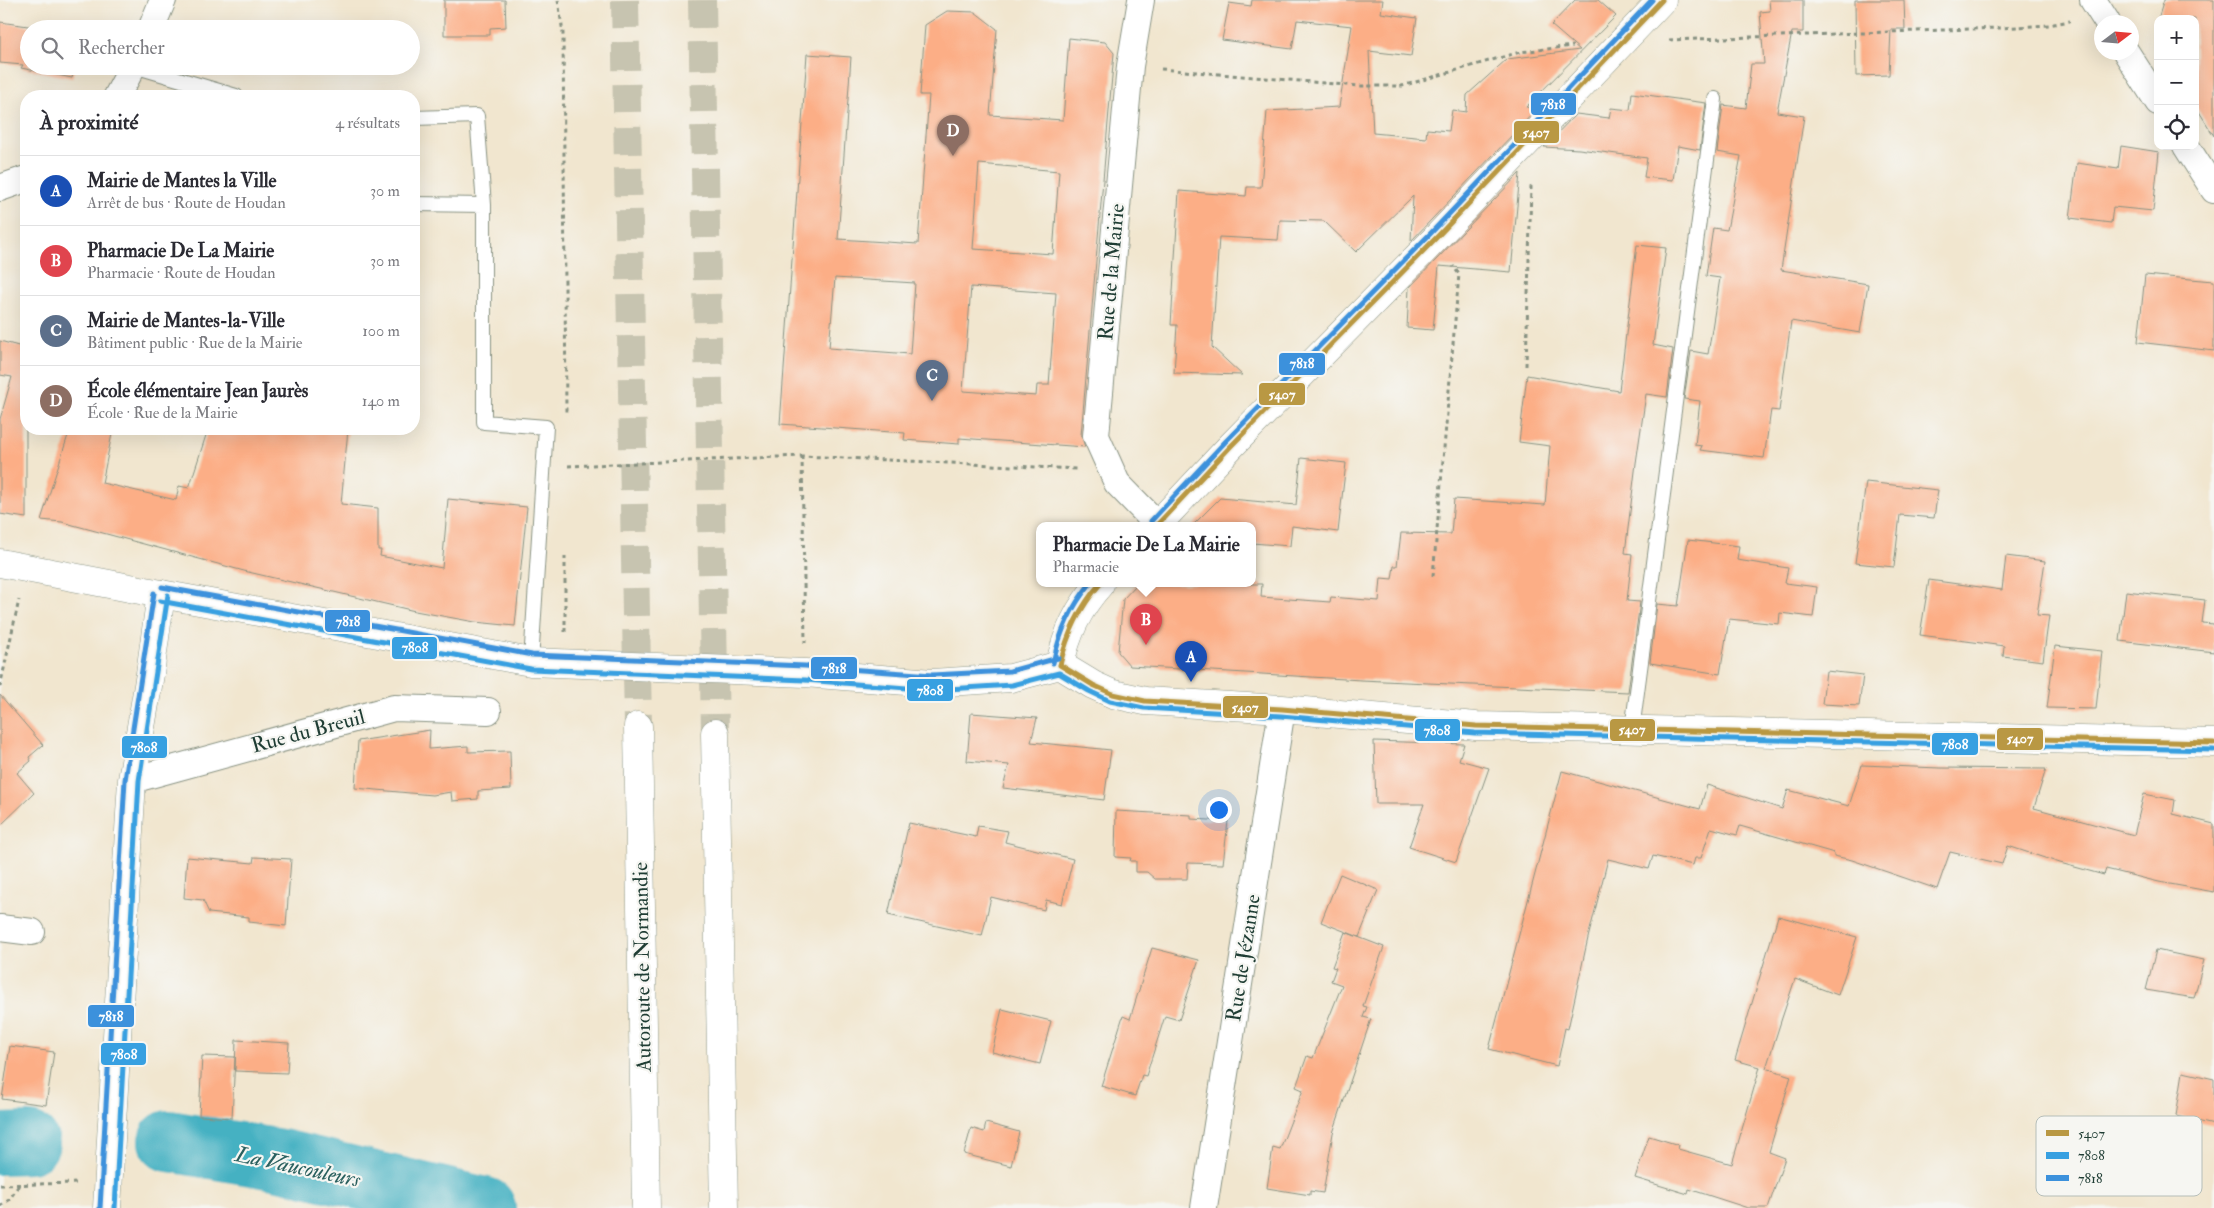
<!DOCTYPE html>
<html lang="fr">
<meta charset="utf-8">
<style>
:root{--surface:#fff;--page:#f2f2f3;--text:#2b2b33;--muted:#7c7c81;--line:#e1e1e2;--accent:#b45309}
body{margin:0;font-family:"IM FELL Double Pica",serif;background:var(--page);color:var(--text)}
.controls{position:absolute;right:15px;top:15px;display:grid;overflow:hidden;border-radius:10px;box-shadow:0 5px 20px #0002}
.controls button{width:45px;height:45px;display:grid;place-items:center;padding:0;border:0;border-bottom:1px solid var(--line);background:var(--surface);color:var(--text);font:25px sans-serif}
.compass{position:absolute;left:2094px;top:15px;width:45px;height:45px;border-radius:50%;background:var(--surface);box-shadow:0 5px 20px #0002;rotate:74deg}
.you{position:absolute;left:1218px;top:809px;width:18px;height:18px;margin:-12px;border:4px solid #fff;border-radius:50%;background:#1a73e8;box-shadow:0 0 0 8px #1a73e833}
.badge{display:grid;place-items:center;width:32px;height:32px;border-radius:50%;background:var(--accent);color:#fff;font-size:16px;font-weight:700}
.pin{position:absolute;translate:-50% -41px;filter:drop-shadow(0 1px 2px #0008)}
.pin::after{content:'';position:absolute;top:26px;width:18px;height:15px;background:inherit;clip-path:polygon(0 0,100% 0,50% 100%)}
.popup{position:absolute;left:1036px;top:522px;width:220px;height:65px;box-sizing:border-box;display:grid;place-content:center;border-radius:10px;background:var(--surface);filter:drop-shadow(0 1px 4px #0005);font-size:16px;white-space:nowrap;color:var(--muted)}
.popup b{font-size:19px;color:var(--text)}
.popup::after{content:'';position:absolute;left:50%;top:100%;margin-left:-10px;border:10px solid transparent;border-top-color:var(--surface)}
.list{margin:0;padding:0;list-style:none}
h2{display:flex;justify-content:space-between;align-items:center;height:65px;margin:0;padding:0 20px;font-size:21px}
h2 small{font-size:16px;font-weight:400;color:var(--muted)}
.list li{display:grid;grid-template-columns:32px 1fr auto;gap:15px;align-items:center;box-sizing:border-box;height:70px;padding:0 20px;border-top:1px solid var(--line)}
.list b{display:block;font-size:19px;white-space:nowrap}
.list p{margin:0;font-size:16px;white-space:nowrap;color:var(--muted)}
.list em{font-size:16px;font-style:normal;color:var(--muted)}
.icon{flex:none;width:28px;height:28px;fill:none;stroke:currentColor;stroke-width:2;stroke-linecap:round;stroke-linejoin:round}
.map{position:relative;flex:none;width:2214px;height:1208px;overflow:hidden}
.search{position:absolute;background:var(--surface);box-shadow:0 5px 20px #0002;left:20px;top:20px;width:400px;height:55px;display:flex;align-items:center;gap:12px;box-sizing:border-box;padding:0 18px;border-radius:28px;color:var(--muted);font-size:19px}
.panel{position:absolute;background:var(--surface);box-shadow:0 5px 20px #0002;left:20px;top:90px;width:400px;height:345px;border-radius:20px}
.map>svg:first-child{display:block}
.lines{fill:none;stroke-linecap:round;stroke-linejoin:round}
.river{stroke:#44b1c2;stroke-width:62}
.building{fill:#fcae86;fill-rule:evenodd}
.motorway-tunnel{stroke:#c7c4b0;stroke-width:28;stroke-dasharray:28 14;stroke-linecap:butt}
.service-casing{stroke:#889282;stroke-width:16}
.minor-casing{stroke:#889282;stroke-width:28}
.tertiary-casing{stroke:#889282;stroke-width:29}
.secondary-casing{stroke:#889282;stroke-width:29}
.motorway-casing{stroke:#889282;stroke-width:29}
.path{stroke:#889282;stroke-width:3;stroke-dasharray:4 4;stroke-linecap:butt}
.service{stroke:#fff;stroke-width:14}
.minor{stroke:#fff;stroke-width:26}
.tertiary{stroke:#fff;stroke-width:28}
.secondary{stroke:#fff;stroke-width:28}
.motorway{stroke:#fff;stroke-width:28}
.bus-1-casing{stroke:#f6f6f2;stroke-width:9}
.bus-2-casing{stroke:#f6f6f2;stroke-width:9}
.bus-3-casing{stroke:#f6f6f2;stroke-width:9}
.bus-1{stroke:#b99843;stroke-width:5}
.bus-2{stroke:#37a0e1;stroke-width:5}
.bus-3{stroke:#3c91dc;stroke-width:5}
.labels{text-anchor:middle;stroke-width:4.5;stroke-linejoin:round;paint-order:stroke}
.street-label{font-size:21px;fill:#1f3d34;stroke:#f6f6f2}
.water-label{font-size:22px;font-style:italic;fill:#2a605f;stroke:#f6f6f2}
.key{fill:#f6f6f2;stroke:#b6beb9;stroke-width:1}
.key-label{font-size:14px;fill:#1f3d34}
.line-badge{stroke:#f6f6f2;stroke-width:2}
.badge-label{font-size:14px;text-anchor:middle;font-weight:bold;fill:#fff}
</style>
<div class="map">
<svg width="2214" height="1208" viewBox="0 0 2214 1208">
<rect width="100%" height="100%" fill="#f6f6f2"/>
<filter id="ink" filterUnits="userSpaceOnUse"><feTurbulence type="fractalNoise" baseFrequency=".02" numOctaves="2"/><feDisplacementMap in="SourceGraphic" scale="10" xChannelSelector="R" yChannelSelector="G"/><feConvolveMatrix kernelMatrix="1 2 1 2 8 2 1 2 1" color-interpolation-filters="sRGB"/></filter>
<filter id="wash" filterUnits="userSpaceOnUse"><feTurbulence type="fractalNoise" baseFrequency=".0096" numOctaves="4" result="noise"/><feDisplacementMap in="SourceGraphic" scale="20" xChannelSelector="R" yChannelSelector="G"/><feGaussianBlur stdDeviation="1.12" result="paint"/><feColorMatrix in="noise" values="0 0 0 0 0 0 0 0 0 0 0 0 0 0 0 0 0 1.4 0 .05"/><feComposite in="paint" operator="in"/></filter>
<g filter="url(#wash)">
<rect width="100%" height="100%" fill="#f1e6cf"/>
<g class="lines">
<!-- river -->
<path class="river" d="M 169,1141 L 281,1160 L 485,1208
M 0,1144 L 29,1143"/>
</g>
<g id="blocks">
<!-- building -->
<path class="building" d="M 444,0 L 505,0 L 506,27 L 490,28 L 490,35 L 444,35 Z
M 1252,0 L 1383,0 L 1381,13 L 1417,18 L 1411,56 L 1369,51 L 1373,133 L 1426,138 L 1427,129 L 1449,131 L 1452,110 L 1466,112 L 1467,95 L 1507,59 L 1580,50 L 1551,25 L 1575,0 L 1598,0 L 1616,16 L 1526,107 L 1537,109 L 1411,241 L 1413,196 L 1356,252 L 1324,221 L 1280,220 L 1278,240 L 1219,237 L 1212,347 L 1242,375 L 1174,373 L 1177,325 L 1171,325 L 1179,191 L 1246,196 L 1247,187 L 1261,187 L 1267,111 L 1339,107 L 1352,26 L 1297,20 L 1292,49 L 1222,40 L 1229,3 L 1251,6 Z
M 1769,0 L 1803,0 L 1803,32 L 1792,32 L 1777,112 L 1804,116 L 1781,270 L 1868,284 L 1860,333 L 1791,321 L 1779,411 L 1771,410 L 1764,458 L 1700,450 L 1702,446 L 1695,445 L 1700,401 L 1684,399 L 1691,351 L 1708,354 L 1720,278 L 1706,276 L 1713,228 L 1727,230 L 1741,156 L 1717,152 L 1723,105 L 1746,108 L 1751,64 L 1764,64 L 1760,12 L 1770,11 Z
M 1855,0 L 1904,0 L 1905,29 L 1891,29 L 1889,75 L 1856,76 Z
M 2164,0 L 2214,0 L 2214,136 L 2195,105 L 2195,19 L 2158,19 Z
M 947,11 L 975,12 L 997,29 L 990,115 L 1063,120 L 1069,38 L 1105,42 L 1114,53 L 1081,435 L 1085,447 L 959,438 L 959,444 L 904,440 L 905,433 L 780,424 L 807,54 L 851,57 L 838,239 L 918,244 L 929,95 L 920,95 L 925,25 ZM 979,164 L 1059,171 L 1053,254 L 973,249 ZM 835,278 L 915,283 L 910,354 L 829,348 ZM 971,287 L 1056,293 L 1049,385 L 1037,385 L 1036,396 L 963,391 Z
M 0,22 L 49,29 L 29,29 L 29,66 L 75,66 L 72,78 L 21,68 L 23,65 L 0,63 Z
M 1632,93 L 1706,103 L 1700,150 L 1678,146 L 1673,180 L 1644,177 L 1647,158 L 1579,149 L 1544,147 L 1576,114 L 1609,118 L 1611,108 L 1630,110 Z
M 2121,146 L 2159,152 L 2153,211 L 2113,207 L 2111,223 L 2070,218 L 2077,163 L 2118,169 Z
M 1520,173 L 1511,272 L 1439,266 L 1433,330 L 1407,328 L 1409,288 Z
M 1637,245 L 1666,248 L 1653,345 L 1673,349 L 1667,397 L 1646,394 L 1636,463 L 1625,553 L 1632,554 L 1627,601 L 1640,602 L 1628,692 L 1361,680 L 1130,666 L 1118,652 L 1123,599 L 1137,584 L 1262,584 L 1261,597 L 1330,602 L 1331,597 L 1379,601 L 1381,578 L 1392,579 L 1394,566 L 1397,566 L 1401,533 L 1451,534 L 1454,499 L 1545,505 L 1550,446 L 1519,442 L 1527,375 L 1619,391 Z
M 2145,275 L 2214,281 L 2214,351 L 2138,342 Z
M 0,341 L 26,348 L 26,518 L 0,514 L 0,419 L 12,377 L 0,375 Z
M 70,429 L 113,429 L 102,483 L 176,500 L 179,486 L 189,488 L 208,429 L 348,429 L 341,504 L 378,508 L 378,550 L 381,550 L 380,556 L 442,568 L 448,499 L 527,507 L 515,626 L 475,622 L 415,611 L 244,571 L 62,522 L 41,520 Z
M 1301,458 L 1346,463 L 1338,532 L 1292,526 L 1290,546 L 1252,543 L 1252,526 L 1192,526 L 1220,498 L 1296,505 Z
M 1866,482 L 1938,490 L 1934,518 L 1900,515 L 1894,567 L 1855,563 Z
M 1688,540 L 1739,546 L 1737,560 L 1788,568 L 1785,583 L 1817,587 L 1813,617 L 1780,613 L 1779,624 L 1729,619 L 1720,674 L 1650,663 L 1657,604 L 1678,606 Z
M 2006,556 L 2045,561 L 2037,615 L 2049,616 L 2043,661 L 2003,656 L 2004,646 L 1920,635 L 1929,580 L 2002,590 Z
M 2126,591 L 2205,600 L 2202,623 L 2214,624 L 2214,652 L 2120,641 Z
M 2055,646 L 2102,651 L 2096,709 L 2047,708 Z
M 1826,671 L 1863,675 L 1859,706 L 1822,704 Z
M 0,695 L 43,745 L 29,757 L 31,761 L 17,773 L 34,793 L 0,826 Z
M 971,713 L 1037,718 L 1031,742 L 1111,750 L 1104,800 L 1003,788 L 1009,765 L 967,761 Z
M 430,730 L 429,749 L 468,746 L 468,752 L 510,751 L 511,789 L 478,791 L 478,799 L 452,801 L 451,792 L 432,795 L 355,788 L 358,741 Z
M 1374,741 L 1464,744 L 1459,760 L 1489,768 L 1456,862 L 1409,847 L 1424,804 L 1376,804 Z
M 1862,765 L 1940,768 L 2046,769 L 2034,808 L 2134,835 L 2144,794 L 2175,800 L 2173,814 L 2214,824 L 2214,892 L 2159,882 L 2106,869 L 2104,875 L 2060,863 L 2008,846 L 2002,864 L 1950,852 L 1937,889 L 1852,860 L 1834,856 L 1834,853 L 1740,826 L 1737,835 L 1711,828 L 1701,858 L 1695,858 L 1693,865 L 1653,856 L 1649,869 L 1608,859 L 1588,938 L 1568,1029 L 1565,1028 L 1557,1066 L 1489,1049 L 1562,771 L 1700,809 L 1707,785 L 1782,809 L 1788,790 L 1849,806 Z
M 1116,811 L 1191,815 L 1191,819 L 1228,821 L 1223,864 L 1188,863 L 1187,879 L 1155,879 L 1147,872 L 1136,872 L 1136,861 L 1130,861 L 1131,858 L 1115,857 Z
M 909,823 L 976,837 L 978,826 L 1008,831 L 1005,842 L 1073,859 L 1062,904 L 1046,900 L 1044,910 L 991,897 L 982,936 L 888,915 Z
M 187,857 L 253,863 L 254,857 L 291,859 L 286,926 L 249,922 L 249,917 L 209,913 L 203,900 L 184,898 Z
M 1340,874 L 1378,890 L 1359,937 L 1321,922 Z
M 1778,916 L 1857,937 L 1838,995 L 1795,979 L 1782,1018 L 1766,1068 L 1791,1076 L 1769,1152 L 1785,1158 L 1768,1208 L 1748,1208 L 1689,1189 L 1688,1194 L 1635,1178 L 1649,1136 L 1679,1145 L 1678,1149 L 1732,1164 L 1760,1067 L 1735,1060 Z
M 1345,932 L 1384,947 L 1363,1006 L 1367,1007 L 1363,1017 L 1371,1019 L 1333,1133 L 1323,1193 L 1310,1191 L 1310,1195 L 1267,1188 L 1273,1147 L 1280,1149 L 1303,1090 L 1296,1087 L 1307,1056 L 1313,1058 L 1342,985 L 1331,981 L 1336,968 L 1332,967 Z
M 1152,948 L 1199,960 L 1179,1020 L 1165,1016 L 1146,1076 L 1142,1075 L 1135,1096 L 1101,1086 L 1123,1016 L 1130,1019 Z
M 2156,950 L 2204,960 L 2194,998 L 2146,990 Z
M 1002,1009 L 1051,1021 L 1040,1064 L 992,1052 Z
M 236,1040 L 289,1043 L 287,1073 L 235,1071 Z
M 10,1046 L 54,1052 L 46,1105 L 2,1099 Z
M 202,1056 L 235,1057 L 232,1118 L 199,1116 Z
M 2183,1072 L 2214,1079 L 2214,1125 L 2176,1116 Z
M 986,1123 L 1019,1132 L 1011,1166 L 964,1154 L 971,1128 L 984,1132 Z"/>
</g>
</g>
<g filter="url(#ink)">
<use href="#blocks" fill-opacity="0" stroke="#889282" stroke-width="1"/>
<g class="lines">
<!-- motorway-tunnel -->
<path class="motorway-tunnel" d="M 625,0 L 638,726
M 702,0 L 715,733"/>
<defs>
<path id="service" d="M 134,66 L 236,96
M 414,118 L 477,116 L 484,205 L 414,204
M 484,205 L 484,422 L 546,427 L 531,662
M 1632,730 L 1715,99"/>
<path id="minor" d="M 1141,0 L 1130,66 L 1096,436 L 1117,483 L 1158,525
M 2093,0 L 2107,22
M 151,29 L 163,0
M 2126,52 L 2158,102
M 117,96 L 133,66
M 2186,146 L 2214,190
M 0,188 L 26,179
M 132,780 L 394,708 L 488,711
M 0,928 L 32,932
M 1204,1208 L 1282,709"/>
<path id="tertiary" d="M 0,563 L 161,594"/>
<path id="secondary" d="M 1156,526 L 1231,446 L 1436,238 L 1662,0
M 1060,665 C 1066,634 1079,607 1100,584
M 107,1208 L 132,780 L 150,674 L 161,594 L 531,662 L 805,673 L 932,683 L 1011,678 L 1060,665 L 1093,685 L 1113,694 L 1145,701 L 1282,709 L 1476,726 L 2214,743"/>
<path id="motorway" d="M 638,726 L 646,1208
M 715,733 L 724,1208"/>
</defs>
<!-- service casing -->
<use href="#service" class="service-casing"/>
<!-- minor casing -->
<use href="#minor" class="minor-casing"/>
<!-- tertiary casing -->
<use href="#tertiary" class="tertiary-casing"/>
<!-- secondary casing -->
<use href="#secondary" class="secondary-casing"/>
<!-- motorway casing -->
<use href="#motorway" class="motorway-casing"/>
<!-- path -->
<path class="path" d="M 558,0 L 563,33 L 566,412
M 1669,40 L 1999,28 L 2049,25 L 2070,21
M 1161,69 L 1358,86 L 1402,86 L 1520,52 L 1573,46
M 1526,366 L 1531,187 L 1530,185
M 802,456 L 805,643
M 568,466 L 802,456 L 1077,469
M 1433,576 L 1459,274 L 1453,266
M 565,632 L 565,555
M 0,687 L 19,600
M 0,1185 L 78,1183
M 0,1206 L 9,1200 L 19,1185"/>
<!-- service -->
<use href="#service" class="service"/>
<!-- minor -->
<use href="#minor" class="minor"/>
<!-- tertiary -->
<use href="#tertiary" class="tertiary"/>
<!-- secondary -->
<use href="#secondary" class="secondary"/>
<!-- motorway -->
<use href="#motorway" class="motorway"/>
<defs>
<path id="bus-1" d="M 1156,526 L 1231,446 L 1436,238 L 1662,0
M 1060,665 L 1093,685 L 1113,694 L 1145,701 L 1282,709 L 1476,726 L 2214,743
M 1060,665 C 1067,634 1079,608 1100,584"/>
<path id="bus-2" d="M 160,601 L 531,669 L 805,680 L 932,690 L 1012,685 L 1059,673 L 1089,691 L 1110,701 L 1144,708 L 1281,716 L 1475,733 L 2214,750
M 115,1208 L 139,781 L 168,595"/>
<path id="bus-3" d="M 1151,521 L 1226,441 L 1431,233 L 1652,0
M 162,587 L 532,655 L 805,666 L 932,675 L 1010,671 L 1058,658
M 1053,663 C 1059,634 1071,607 1090,584
M 100,1208 L 125,780 L 154,593"/>
</defs>
<!-- bus-1 casing -->
<use href="#bus-1" class="bus-1-casing"/>
<!-- bus-2 casing -->
<use href="#bus-2" class="bus-2-casing"/>
<!-- bus-3 casing -->
<use href="#bus-3" class="bus-3-casing"/>
<!-- bus-1 -->
<use href="#bus-1" class="bus-1"/>
<!-- bus-2 -->
<use href="#bus-2" class="bus-2"/>
<!-- bus-3 -->
<use href="#bus-3" class="bus-3"/>
</g>
</g>
<g class="labels">
<!-- street labels -->
<g class="street-label">
<text transform="translate(1111 272) rotate(-85)" y="7">Rue de la Mairie</text>
<text transform="translate(308 731) rotate(-15)" y="7">Rue du Breuil</text>
<text transform="translate(1243 958) rotate(-81)" y="7">Rue de Jézanne</text>
<text transform="translate(642 967) rotate(-91)" y="7">Autoroute de Normandie</text>
</g>
<!-- water labels -->
<g class="water-label">
<text transform="translate(298 1166) rotate(12)" y="8">La Vaucouleurs</text>
</g>
</g>
<!-- legend -->
<rect x="2036" y="1116" width="166" height="80" rx="8" class="key"/>
<rect x="2046" y="1130" width="23" height="6" fill="#b99843"/>
<rect x="2046" y="1152" width="23" height="7" fill="#37a0e1"/>
<rect x="2046" y="1175" width="23" height="6" fill="#3c91dc"/>
<g class="key-label">
<text x="2078" y="1138">5407</text>
<text x="2078" y="1160">7808</text>
<text x="2078" y="1183">7818</text>
</g>
<g class="line-badge">
<rect x="1530" y="92" width="47" height="24" rx="5" fill="#3c91dc"/>
<rect x="1513" y="120" width="47" height="24" rx="5" fill="#b99843"/>
<rect x="1278" y="352" width="48" height="24" rx="5" fill="#3c91dc"/>
<rect x="1258" y="382" width="48" height="24" rx="5" fill="#b99843"/>
<rect x="324" y="609" width="47" height="24" rx="5" fill="#3c91dc"/>
<rect x="391" y="636" width="47" height="24" rx="5" fill="#37a0e1"/>
<rect x="810" y="656" width="48" height="24" rx="5" fill="#3c91dc"/>
<rect x="906" y="678" width="48" height="24" rx="5" fill="#37a0e1"/>
<rect x="1222" y="695" width="47" height="24" rx="5" fill="#b99843"/>
<rect x="1609" y="718" width="47" height="24" rx="5" fill="#b99843"/>
<rect x="1414" y="718" width="47" height="24" rx="5" fill="#37a0e1"/>
<rect x="1996" y="727" width="48" height="24" rx="5" fill="#b99843"/>
<rect x="1931" y="732" width="48" height="24" rx="5" fill="#37a0e1"/>
<rect x="121" y="735" width="47" height="24" rx="5" fill="#37a0e1"/>
<rect x="87" y="1004" width="48" height="24" rx="5" fill="#3c91dc"/>
<rect x="100" y="1042" width="47" height="24" rx="5" fill="#37a0e1"/>
</g>
<g class="badge-label">
<text x="1553" y="109">7818</text>
<text x="1536" y="137">5407</text>
<text x="1302" y="368">7818</text>
<text x="1282" y="399">5407</text>
<text x="348" y="626">7818</text>
<text x="415" y="652">7808</text>
<text x="834" y="673">7818</text>
<text x="930" y="695">7808</text>
<text x="1245" y="712">5407</text>
<text x="1632" y="734">5407</text>
<text x="1437" y="735">7808</text>
<text x="2020" y="743">5407</text>
<text x="1955" y="749">7808</text>
<text x="144" y="752">7808</text>
<text x="111" y="1021">7818</text>
<text x="124" y="1059">7808</text>
</g>
</svg>
<div class="controls">
<button>+</button>
<button>−</button>
<button><svg class="icon" aria-label="locate" viewBox="0 0 24 24"><circle cx="12" cy="12" r="6"/><path d="M12 2v4M12 18v4M2 12h4M18 12h4"/></svg></button>
</div>
<svg class="compass" viewBox="-18 -18 36 36"><path d="M0-13l5 13h-10z" fill="#e53935"/><path d="M0 13l5-13h-10z" fill="#7c7c81"/></svg>
<div class="you"></div>
<div class="pin badge" style="left:1191px;top:682px;background:#1a4fb4">A</div>
<div class="pin badge" style="left:1146px;top:645px;background:#e0444e">B</div>
<div class="popup"><b>Pharmacie De La Mairie</b>Pharmacie</div>
<div class="pin badge" style="left:932px;top:401px;background:#5c6f8a">C</div>
<div class="pin badge" style="left:953px;top:156px;background:#8d6e63">D</div>
<div class="search"><svg class="icon" aria-label="search" viewBox="0 0 24 24"><circle cx="10" cy="10" r="6"/><path d="M15 15l6 6"/></svg>Rechercher</div>
<section class="panel">
<h2>À proximité<small>4 résultats</small></h2>
<ul class="list">
<li><span class="badge" style="background:#1a4fb4">A</span><div><b>Mairie de Mantes la Ville</b><p>Arrêt de bus · Route de Houdan</p></div><em>30 m</em></li>
<li><span class="badge" style="background:#e0444e">B</span><div><b>Pharmacie De La Mairie</b><p>Pharmacie · Route de Houdan</p></div><em>30 m</em></li>
<li><span class="badge" style="background:#5c6f8a">C</span><div><b>Mairie de Mantes-la-Ville</b><p>Bâtiment public · Rue de la Mairie</p></div><em>100 m</em></li>
<li><span class="badge" style="background:#8d6e63">D</span><div><b>École élémentaire Jean Jaurès</b><p>École · Rue de la Mairie</p></div><em>140 m</em></li>
</ul>
</section>
</div>
